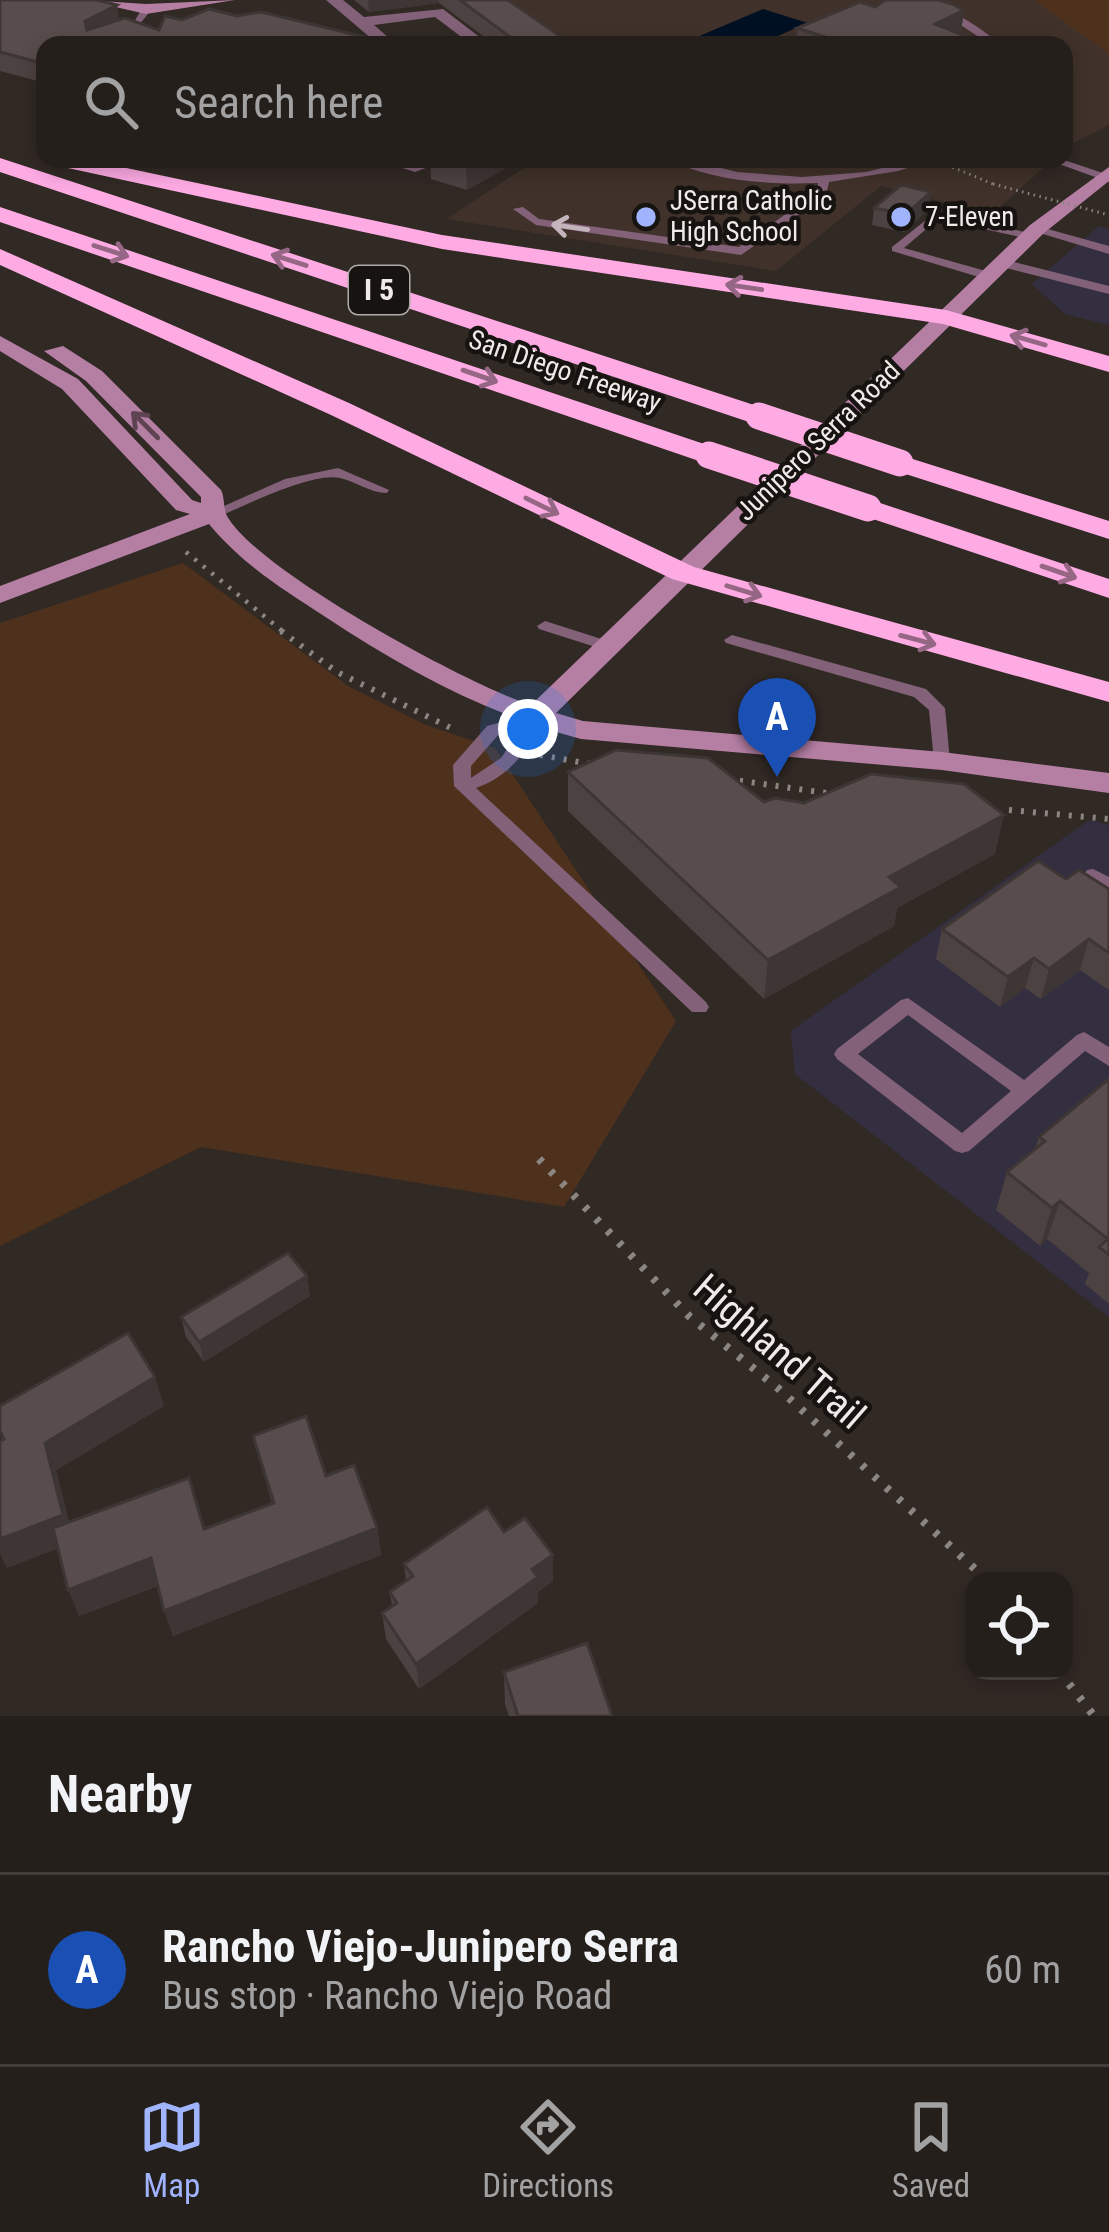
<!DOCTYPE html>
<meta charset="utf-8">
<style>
:root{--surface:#251f1b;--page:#312c28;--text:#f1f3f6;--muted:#a3a2a3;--line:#423d3a;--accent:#a0b3fd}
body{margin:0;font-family:"Roboto Condensed",sans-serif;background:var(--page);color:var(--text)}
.controls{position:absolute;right:36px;bottom:36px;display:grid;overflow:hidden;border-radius:24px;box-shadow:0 6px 18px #0003}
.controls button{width:108px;height:108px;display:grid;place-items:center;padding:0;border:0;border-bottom:3px solid var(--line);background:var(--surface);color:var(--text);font:60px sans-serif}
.you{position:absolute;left:528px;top:729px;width:42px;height:42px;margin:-30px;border:9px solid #fff;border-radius:50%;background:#1a73e8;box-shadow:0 0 0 18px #1a73e833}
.badge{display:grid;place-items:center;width:78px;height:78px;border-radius:50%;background:var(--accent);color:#fff;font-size:39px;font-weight:700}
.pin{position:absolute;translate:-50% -99px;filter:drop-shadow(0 3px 6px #0008)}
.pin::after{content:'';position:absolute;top:63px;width:42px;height:36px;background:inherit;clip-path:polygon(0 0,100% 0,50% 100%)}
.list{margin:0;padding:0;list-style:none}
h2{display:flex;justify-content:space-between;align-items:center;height:156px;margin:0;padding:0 48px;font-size:51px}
h2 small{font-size:39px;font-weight:400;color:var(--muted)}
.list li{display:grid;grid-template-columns:78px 1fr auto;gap:36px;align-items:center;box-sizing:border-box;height:192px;padding:0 48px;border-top:3px solid var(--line)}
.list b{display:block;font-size:45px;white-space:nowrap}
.list p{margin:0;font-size:39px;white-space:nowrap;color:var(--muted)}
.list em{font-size:39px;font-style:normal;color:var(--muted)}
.icon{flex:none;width:66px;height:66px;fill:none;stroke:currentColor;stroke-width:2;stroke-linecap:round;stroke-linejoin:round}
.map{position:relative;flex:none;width:1109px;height:1716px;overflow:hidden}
.search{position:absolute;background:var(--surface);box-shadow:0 6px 18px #0003;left:36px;right:36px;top:36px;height:132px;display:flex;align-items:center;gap:30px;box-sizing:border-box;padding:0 42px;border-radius:24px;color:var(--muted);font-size:45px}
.sheet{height:348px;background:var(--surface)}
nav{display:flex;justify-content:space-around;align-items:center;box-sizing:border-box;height:168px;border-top:3px solid var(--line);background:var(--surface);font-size:33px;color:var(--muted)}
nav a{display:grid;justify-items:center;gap:6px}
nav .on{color:var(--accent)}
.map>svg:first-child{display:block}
.commercial{fill:#342f40}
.built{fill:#40322a}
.green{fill:#4e311d}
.water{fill:#001023}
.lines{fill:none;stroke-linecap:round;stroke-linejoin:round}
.path-far3{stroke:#8c8682;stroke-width:3;stroke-dasharray:1.5 4.5;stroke-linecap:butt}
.path-far2{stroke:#8c8682;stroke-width:4.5;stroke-dasharray:3 8;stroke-linecap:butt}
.path-far1{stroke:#8c8682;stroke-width:6;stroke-dasharray:3 9;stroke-linecap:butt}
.path{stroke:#8c8682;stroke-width:8;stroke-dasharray:4.5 12;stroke-linecap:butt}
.lane{fill:#836178;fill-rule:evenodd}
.street{fill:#836178;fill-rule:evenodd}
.secondary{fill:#b57fa4;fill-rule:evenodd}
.highway{fill:#feabe4;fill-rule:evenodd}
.path-bridge{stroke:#8c8682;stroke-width:3;stroke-dasharray:1.5 4.5;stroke-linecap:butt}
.highway-bridge{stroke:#feabe4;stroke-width:27}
.wall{fill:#4c4241}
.shaded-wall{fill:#3e3635}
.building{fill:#584d4c;stroke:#3e3635;stroke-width:3}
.oneway{stroke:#c4b4bb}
.oneway2{stroke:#966785}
.oneway3{stroke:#5e4453}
.poi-dot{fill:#a0b3fd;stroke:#161310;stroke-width:4.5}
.labels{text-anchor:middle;stroke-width:9;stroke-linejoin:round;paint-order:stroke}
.far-poi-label{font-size:27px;fill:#f0ebe8;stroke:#161310;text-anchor:start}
.far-street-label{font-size:27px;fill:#f0ebe8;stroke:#161310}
.shield{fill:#161310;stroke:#afaaa7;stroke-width:3}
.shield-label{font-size:30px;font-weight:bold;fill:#f0ebe8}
.near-street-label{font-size:39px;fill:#f0ebe8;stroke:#161310}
</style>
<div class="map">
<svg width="1109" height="1716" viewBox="0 0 1109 1716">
<rect width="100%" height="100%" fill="#312924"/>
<!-- commercial -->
<path class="commercial" d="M 1099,226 L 1109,229 L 1109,325 L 1065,314 L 1032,284 Z
M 1089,820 L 1109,825 L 1109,1317 L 795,1074 L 791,1031 Z"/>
<!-- built -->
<path class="built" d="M 494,0 L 1109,0 L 1109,125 L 1064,148 L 1064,45 L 557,45 Z
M 538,159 L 1053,159 L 991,215 L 881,186 L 776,271 L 446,219 Z"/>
<!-- green -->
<path class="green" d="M 1034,0 L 1109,0 L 1109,54 Z
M 183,563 L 348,686 L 426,725 L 495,748 L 676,1021 L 564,1207 L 201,1147 L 0,1246 L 0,623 Z"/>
<!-- water -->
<path class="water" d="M 763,9 L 808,23 L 757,45 L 683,43 Z"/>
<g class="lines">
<!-- path-far3 -->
<path class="path-far3" d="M 947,165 L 993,184"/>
<!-- path-far2 -->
<path class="path-far2" d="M 186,552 L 286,634"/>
<!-- path-far1 -->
<path class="path-far1" d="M 281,631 L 337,672 L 457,731
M 540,755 L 590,764
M 728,779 L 833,794
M 1009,810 L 1109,819"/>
<!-- path -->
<path class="path" d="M 539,1159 L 690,1317 L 779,1389 L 988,1581
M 1059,1671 L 1094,1716"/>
<!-- lane -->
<path class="lane" d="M 907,0 C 942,0 976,25 1002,45 L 991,45 L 950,18 Z
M 143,7 L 151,9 C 139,30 115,45 90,45 L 134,22 Z
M 375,159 C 389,159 405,166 418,164 C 430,163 438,159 450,159 L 415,172 Z
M 668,159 L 685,159 L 737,172 L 802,177 L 866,172 L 918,159 L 935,159 L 898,171 L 829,182 L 826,195 L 741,255 L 536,225 L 513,209 L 523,207 L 539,219 L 739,247 L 817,192 L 818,183 C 770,185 710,181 668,159 Z
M 1045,159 L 1061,159 L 1109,175 L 1109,182 Z
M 936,212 L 1029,233 L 1035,236 L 1029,239 L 938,219 L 904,248 L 993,273 L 995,276 L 989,280 L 892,251 L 892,247 Z
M 1037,226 L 1109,246 L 1109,254 L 1033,231 L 1031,229 Z
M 1002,259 L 1109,286 L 1109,294 L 998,266 L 998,260 Z
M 338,468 L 389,490 L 387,493 C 370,493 357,482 340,478 C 312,472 246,505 218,517 L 208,517 L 206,514 L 285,479 Z
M 545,621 L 614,643 L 616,646 L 608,651 L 539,629 L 537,626 Z
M 732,635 L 926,689 L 945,708 L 950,761 L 942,767 L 934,761 L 929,710 L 914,697 L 726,643 L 724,640 Z
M 534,713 L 542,718 C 528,751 510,776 476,788 L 706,1002 L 709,1007 L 706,1012 L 692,1012 L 454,786 L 453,765 L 487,726 ZM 522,727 L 501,758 L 471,778 L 471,766 L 499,734 Z
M 1093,869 L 1109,877 L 1109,892 L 1084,875 L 1087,870 Z
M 908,998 L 1024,1080 L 1077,1035 L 1084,1032 L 1109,1047 L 1109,1066 L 1085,1051 L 969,1151 L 962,1153 L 955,1151 L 837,1059 L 834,1054 L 837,1049 L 901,1000 ZM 908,1015 L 1011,1091 L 962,1133 L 858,1054 Z"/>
<!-- street -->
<path class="street" d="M 326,0 L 343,0 L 364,17 L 443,9 L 490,45 L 472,45 L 435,17 L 374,25 L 397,45 L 379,45 Z"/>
<!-- secondary -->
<path class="secondary" d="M 85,0 L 146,4 L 235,0 L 146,14 Z
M 1109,167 L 1109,181 L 1044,233 L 556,713 L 583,721 L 942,752 L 1109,773 L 1109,793 L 942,770 L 581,739 C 487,714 407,671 324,616 C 281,588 242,564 209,524 L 0,603 L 0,586 L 190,514 L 176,510 L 62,389 L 0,351 L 0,336 L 78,379 L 192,500 L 201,503 L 201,497 L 86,381 L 44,351 L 63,346 L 102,371 L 221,490 C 225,498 223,508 227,516 C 258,571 468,685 531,705 L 1030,225 Z"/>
<!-- highway -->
<path class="highway" d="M 45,156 L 84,159 L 442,235 L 946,310 L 1109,356 L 1109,372 L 943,324 L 442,249 L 54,165 Z
M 0,158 L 769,410 L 772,416 L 759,424 L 749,422 L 0,172 Z
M 0,207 L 719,449 L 723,455 L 719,461 L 699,461 L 0,222 Z
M 0,249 L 349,403 L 694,567 L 1109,682 L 1109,702 L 672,579 L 331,415 L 0,265 Z
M 900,455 L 1109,521 L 1109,539 L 890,469 L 890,457 Z
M 868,499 L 1109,579 L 1109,598 L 858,514 L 854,508 Z"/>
<!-- path-bridge -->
<path class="path-bridge" d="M 993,184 L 1109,215"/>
<!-- highway-bridge -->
<path class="highway-bridge" d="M 759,416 L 900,463
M 709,455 L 868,508"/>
</g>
<!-- wall -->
<path class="wall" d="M 0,0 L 119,20 L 159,30 L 182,20 L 237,16 L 398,45 L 45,45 L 45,83 L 0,71 Z
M 354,0 L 508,0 L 573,45 L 495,45 L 439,3 L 369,12 Z
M 875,7 L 964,10 L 961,32 L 959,33 L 989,45 L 796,45 L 797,28 Z
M 430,159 L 522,159 L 467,190 L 431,179 Z
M 874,208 L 929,209 L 904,232 L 872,225 Z
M 568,772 L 764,802 L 995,854 L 897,908 L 894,926 L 764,999 L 568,811 Z
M 1066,879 L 1109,889 L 1109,990 L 1080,970 L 1041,999 L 1025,988 L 1000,1007 L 936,959 L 942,929 Z
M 1109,1079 L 1109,1304 L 1085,1284 L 1089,1273 L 1047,1239 L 1040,1246 L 996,1210 L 1007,1172 L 1035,1149 L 1039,1137 Z
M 307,1276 L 310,1296 L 204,1362 L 186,1337 L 181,1317 Z
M 164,1406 L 56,1470 L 69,1522 L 204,1529 L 272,1504 L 253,1436 L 326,1476 L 377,1528 L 381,1555 L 173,1636 L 158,1586 L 79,1616 L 58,1548 L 7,1568 L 0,1553 L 0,1441 L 2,1440 L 0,1431 Z
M 504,1532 L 553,1555 L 553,1581 L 538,1592 L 538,1603 L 419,1689 L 386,1639 L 382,1613 L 392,1606 L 390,1592 L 406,1581 L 404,1564 Z
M 504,1672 L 612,1716 L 509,1716 L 505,1704 Z"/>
<!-- shaded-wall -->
<path class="shaded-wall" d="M 368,0 L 439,0 L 439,3 L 369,12 Z
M 117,5 L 120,24 L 88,41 L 85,21 Z
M 964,10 L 961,32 L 934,45 L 935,24 Z
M 476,159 L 522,159 L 467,190 L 466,164 Z
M 931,192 L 929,209 L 904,232 L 906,214 Z
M 1004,815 L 995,854 L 897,908 L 894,926 L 764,999 L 768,960 L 889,877 Z
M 1089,939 L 1080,970 L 1041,999 L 1049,969 Z
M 1034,958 L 1025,988 L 1000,1007 L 1008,977 Z
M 1060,1201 L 1047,1239 L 1040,1246 L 1052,1208 Z
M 307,1276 L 310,1296 L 204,1362 L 199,1342 Z
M 155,1377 L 164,1406 L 56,1470 L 74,1542 L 7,1568 L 0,1553 L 0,1539 L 45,1443 Z
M 377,1528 L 381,1555 L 173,1636 L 164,1611 Z
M 553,1555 L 553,1581 L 538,1592 L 538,1603 L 419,1689 L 416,1664 L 532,1569 Z
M 151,1558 L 160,1585 L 79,1616 L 68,1590 Z"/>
<!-- building -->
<path class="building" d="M 0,0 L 97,0 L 117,5 L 85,21 L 87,30 L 125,18 L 159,30 L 165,16 L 182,20 L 209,9 L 237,16 L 261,12 L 398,45 L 45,45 L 45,64 L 0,52 Z
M 460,0 L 508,0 L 573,45 L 521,45 Z
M 885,0 L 939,0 L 952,4 L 964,10 L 935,24 L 989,45 L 850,45 L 797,28 L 860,2 L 875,7 Z
M 447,159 L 476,159 L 466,164 Z
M 901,185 L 931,192 L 906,214 L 874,208 Z
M 616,750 L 708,758 L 764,802 L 775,798 L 804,803 L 871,774 L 964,784 L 1004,815 L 889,877 L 901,887 L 768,960 L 568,772 Z
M 1038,861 L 1066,879 L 1079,870 L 1109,889 L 1109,953 L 1089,939 L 1049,969 L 1034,958 L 1008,977 L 942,929 Z
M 1109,1079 L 1109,1255 L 1099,1247 L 1108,1239 L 1060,1201 L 1052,1208 L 1007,1172 L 1045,1141 L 1039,1137 Z
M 288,1253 L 307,1276 L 199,1342 L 181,1317 Z
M 128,1333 L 155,1377 L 45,1443 L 63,1515 L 0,1539 L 0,1441 L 4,1439 L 0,1431 L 0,1406 Z
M 306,1416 L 326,1476 L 354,1465 L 377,1528 L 164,1611 L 151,1558 L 68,1590 L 53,1528 L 189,1478 L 204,1529 L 274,1503 L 253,1436 Z
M 487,1507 L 504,1532 L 525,1518 L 553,1555 L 532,1569 L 538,1577 L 416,1664 L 382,1613 L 397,1603 L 390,1592 L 413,1576 L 404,1564 Z
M 587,1643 L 612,1716 L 518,1716 L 504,1672 Z"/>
<!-- one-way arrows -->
<defs><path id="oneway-shaft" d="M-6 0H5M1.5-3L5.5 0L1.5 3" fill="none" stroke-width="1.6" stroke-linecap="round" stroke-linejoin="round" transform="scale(3)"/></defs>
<use class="oneway" href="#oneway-shaft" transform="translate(570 227) rotate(-172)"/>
<g class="oneway2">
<use href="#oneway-shaft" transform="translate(111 251) rotate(18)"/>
<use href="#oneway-shaft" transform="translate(289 260) rotate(-162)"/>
<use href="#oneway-shaft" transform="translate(744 287) rotate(-172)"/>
<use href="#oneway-shaft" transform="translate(1028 340) rotate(-164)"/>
<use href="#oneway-shaft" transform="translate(480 376) rotate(19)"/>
<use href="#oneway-shaft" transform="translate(542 506) rotate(26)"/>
<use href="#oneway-shaft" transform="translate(1059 572) rotate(19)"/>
<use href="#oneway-shaft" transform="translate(744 591) rotate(17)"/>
<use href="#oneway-shaft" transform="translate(918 640) rotate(15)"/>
</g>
<use class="oneway3" href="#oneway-shaft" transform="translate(145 425) rotate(-135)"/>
<!-- markers -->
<g class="poi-dot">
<circle cx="646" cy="217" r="12"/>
<circle cx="901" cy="217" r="12"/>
</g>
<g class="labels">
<!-- far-poi labels -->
<g class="far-poi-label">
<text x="670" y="210">JSerra Catholic<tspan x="670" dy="31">High School</tspan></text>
<text x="925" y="226">7-Eleven</text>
</g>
<!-- far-street labels -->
<g class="far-street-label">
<text transform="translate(565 371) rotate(19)" y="9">San Diego Freeway</text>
<text transform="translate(818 441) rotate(-44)" y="9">Junipero Serra Road</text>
</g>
<!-- shield labels -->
<rect class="shield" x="349" y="266" width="60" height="48" rx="9"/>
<g class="shield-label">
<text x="379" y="300">I 5</text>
</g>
<!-- near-street labels -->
<g class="near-street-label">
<text transform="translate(780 1351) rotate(41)" y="14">Highland Trail</text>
</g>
</g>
</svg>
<div class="controls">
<button><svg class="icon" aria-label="locate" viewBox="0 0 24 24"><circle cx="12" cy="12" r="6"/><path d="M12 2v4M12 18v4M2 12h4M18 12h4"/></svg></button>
</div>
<div class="you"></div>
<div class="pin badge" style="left:777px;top:777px;background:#1a4fb4">A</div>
<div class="search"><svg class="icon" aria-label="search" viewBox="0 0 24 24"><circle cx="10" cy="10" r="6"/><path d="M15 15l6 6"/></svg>Search here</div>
</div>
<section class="sheet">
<h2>Nearby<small></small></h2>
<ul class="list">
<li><span class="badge" style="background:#1a4fb4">A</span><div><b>Rancho Viejo-Junipero Serra</b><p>Bus stop · Rancho Viejo Road</p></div><em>60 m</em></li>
</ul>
</section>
<nav>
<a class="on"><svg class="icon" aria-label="map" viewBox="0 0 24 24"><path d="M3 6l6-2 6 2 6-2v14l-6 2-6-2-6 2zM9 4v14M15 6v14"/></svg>Map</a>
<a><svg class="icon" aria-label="directions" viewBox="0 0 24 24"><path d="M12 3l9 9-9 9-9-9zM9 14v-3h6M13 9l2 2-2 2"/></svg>Directions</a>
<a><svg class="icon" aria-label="saved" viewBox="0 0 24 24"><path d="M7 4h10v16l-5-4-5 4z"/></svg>Saved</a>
</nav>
